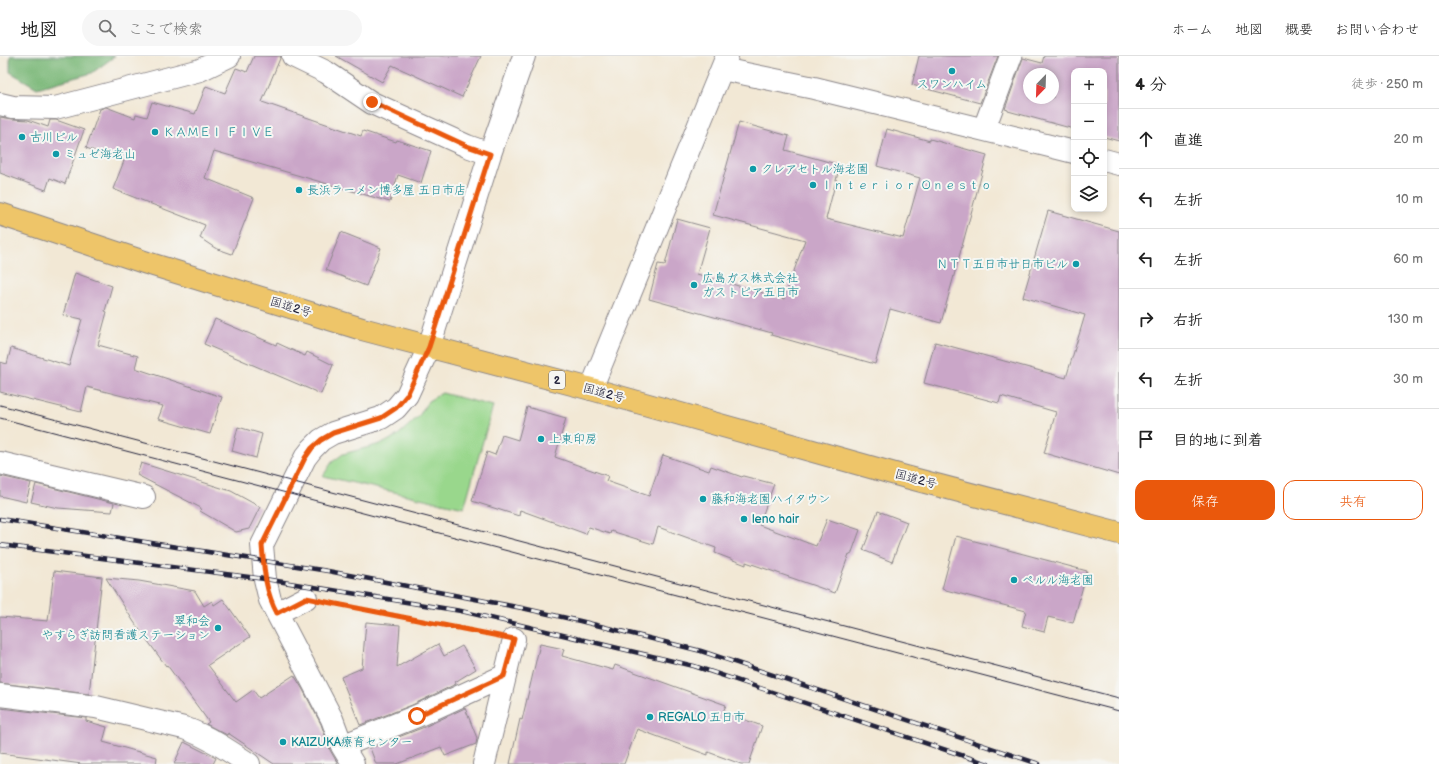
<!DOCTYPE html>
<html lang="ja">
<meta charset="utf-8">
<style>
:root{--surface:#fff;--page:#f6f6f6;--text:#222;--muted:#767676;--line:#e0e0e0;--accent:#ea580c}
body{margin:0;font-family:"Balsamiq Sans","Klee One",sans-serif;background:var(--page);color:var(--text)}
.controls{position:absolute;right:12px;top:12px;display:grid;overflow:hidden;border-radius:8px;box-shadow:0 2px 6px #0003}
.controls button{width:36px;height:36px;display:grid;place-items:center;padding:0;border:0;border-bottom:1px solid var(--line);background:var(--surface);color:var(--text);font:20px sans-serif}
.compass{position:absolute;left:1023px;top:12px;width:36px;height:36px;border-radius:50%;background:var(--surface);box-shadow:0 2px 6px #0003;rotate:203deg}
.stop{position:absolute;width:12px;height:12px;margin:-9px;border:3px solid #ea580c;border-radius:50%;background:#fff}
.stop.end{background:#ea580c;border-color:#fff;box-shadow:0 1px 4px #0008}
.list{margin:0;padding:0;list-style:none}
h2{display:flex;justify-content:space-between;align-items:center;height:52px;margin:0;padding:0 16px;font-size:17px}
h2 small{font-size:13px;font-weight:400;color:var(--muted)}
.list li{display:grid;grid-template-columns:26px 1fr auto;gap:12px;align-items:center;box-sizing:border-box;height:60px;padding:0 16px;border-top:1px solid var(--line)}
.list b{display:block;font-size:15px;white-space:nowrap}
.list em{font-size:13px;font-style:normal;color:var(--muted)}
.actions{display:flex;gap:8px;padding:12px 16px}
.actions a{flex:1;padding:9px 0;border:1px solid var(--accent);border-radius:12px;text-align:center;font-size:14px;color:var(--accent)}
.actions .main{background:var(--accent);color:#fff}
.icon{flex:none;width:22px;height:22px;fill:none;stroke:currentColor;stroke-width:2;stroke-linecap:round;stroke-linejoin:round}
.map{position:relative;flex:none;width:1119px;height:708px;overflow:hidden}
header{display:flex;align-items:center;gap:24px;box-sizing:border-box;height:56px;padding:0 20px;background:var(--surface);border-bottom:1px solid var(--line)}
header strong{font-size:19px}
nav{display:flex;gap:22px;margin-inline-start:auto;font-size:14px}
.search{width:280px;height:36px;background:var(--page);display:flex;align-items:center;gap:10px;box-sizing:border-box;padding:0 14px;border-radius:22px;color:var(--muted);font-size:15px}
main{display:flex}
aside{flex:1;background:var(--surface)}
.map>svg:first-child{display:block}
.green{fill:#99d78c;stroke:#5e7c64}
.forest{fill:#7ab878;stroke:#4e6d5a}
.building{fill:#caa6c8;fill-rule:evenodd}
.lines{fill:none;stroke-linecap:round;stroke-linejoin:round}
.minor-casing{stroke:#8a8588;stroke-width:24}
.highway-casing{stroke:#8a8588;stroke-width:24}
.path{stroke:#8a8588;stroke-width:2.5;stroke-dasharray:3 3;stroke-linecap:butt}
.minor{stroke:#fff;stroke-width:22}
.highway{stroke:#eec569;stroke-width:22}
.tram{stroke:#22223b;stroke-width:1}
.rail-casing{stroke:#22223b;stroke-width:4.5}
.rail{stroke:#f6f6f2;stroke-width:3;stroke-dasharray:9;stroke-linecap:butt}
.route{stroke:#ea580c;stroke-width:5}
.culture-dot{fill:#0f9aa8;stroke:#f6f6f2;stroke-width:1.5}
.labels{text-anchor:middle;stroke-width:4;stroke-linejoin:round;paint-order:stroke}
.shield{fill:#f6f6f2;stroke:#626272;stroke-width:1}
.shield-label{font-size:11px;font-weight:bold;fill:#22223b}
.culture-label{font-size:12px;fill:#0d838f;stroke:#f6f6f2;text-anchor:start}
.street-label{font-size:12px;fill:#22223b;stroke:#f6f6f2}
</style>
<header>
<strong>地図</strong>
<div class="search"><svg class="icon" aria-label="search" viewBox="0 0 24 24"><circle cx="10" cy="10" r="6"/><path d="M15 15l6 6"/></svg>ここで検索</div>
<nav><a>ホーム</a><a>地図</a><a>概要</a><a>お問い合わせ</a></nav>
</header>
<main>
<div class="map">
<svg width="1119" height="708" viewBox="0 0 1119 708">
<rect width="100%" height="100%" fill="#f6f6f2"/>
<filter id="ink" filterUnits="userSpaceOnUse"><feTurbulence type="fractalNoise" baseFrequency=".025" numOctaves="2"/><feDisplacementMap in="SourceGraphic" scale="8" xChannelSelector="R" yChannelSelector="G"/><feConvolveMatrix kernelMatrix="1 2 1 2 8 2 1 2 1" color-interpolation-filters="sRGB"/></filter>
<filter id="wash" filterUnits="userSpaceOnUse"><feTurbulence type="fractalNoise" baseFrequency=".012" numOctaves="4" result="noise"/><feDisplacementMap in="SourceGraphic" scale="16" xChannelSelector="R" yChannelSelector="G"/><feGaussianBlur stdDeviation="0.9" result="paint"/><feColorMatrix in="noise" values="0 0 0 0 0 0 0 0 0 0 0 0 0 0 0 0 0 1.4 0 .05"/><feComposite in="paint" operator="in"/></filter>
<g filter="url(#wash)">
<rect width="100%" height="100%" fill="#f2e8d5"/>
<!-- green -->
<path class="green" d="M 442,337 L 493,350 L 464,452 L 323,420 L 332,406 L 343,398 L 384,387 L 398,379 L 419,360 L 428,345 Z"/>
<!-- forest -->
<path class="forest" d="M 10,0 L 115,0 L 92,17 L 37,32 L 10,16 Z"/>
<g id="blocks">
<!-- building -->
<path class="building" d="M 254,0 L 281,0 L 262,46 L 361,80 L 363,75 L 396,86 L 397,84 L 431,95 L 421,127 L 398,119 L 390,146 L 214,95 L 205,122 L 254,142 L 232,198 L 215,192 L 200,182 L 205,169 L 113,133 L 124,105 L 86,92 L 100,53 L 106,51 L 135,62 L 136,58 L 147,61 L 152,46 L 195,58 L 206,30 L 225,37 L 236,12 L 247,16 Z
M 336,0 L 481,0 L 462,41 L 392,9 L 382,26 Z
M 919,0 L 998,0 L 980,47 L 912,29 Z
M 1044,0 L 1119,0 L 1119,85 L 1104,81 L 1104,15 L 1074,15 L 1074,73 L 1008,55 L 1008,54 L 1005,53 L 1023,2 L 1042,7 ZM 1029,18 L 1053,18 L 1053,42 L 1029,42 Z
M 0,61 L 13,63 L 28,64 L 48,71 L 50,64 L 56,64 L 84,74 L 65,128 L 50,122 L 46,134 L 0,117 Z
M 739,66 L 789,80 L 785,94 L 840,109 L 826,163 L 903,182 L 920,122 L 877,110 L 887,73 L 930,85 L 930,83 L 987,99 L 941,267 L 890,253 L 875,308 L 771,279 L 772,277 L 649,243 L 658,208 L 665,209 L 677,163 L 710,172 L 697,218 L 784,243 L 805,184 L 713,159 Z
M 1048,155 L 1119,175 L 1119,419 L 1044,397 L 1056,356 L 1001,340 L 999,347 L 924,327 L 935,286 L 1066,322 L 1085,259 L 1023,241 Z
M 341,176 L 381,192 L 366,230 L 326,214 Z
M 75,217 L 112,230 L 105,255 L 107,256 L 98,289 L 138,300 L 135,312 L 222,341 L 210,378 L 158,363 L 163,350 L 87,331 L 81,356 L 0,336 L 0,306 L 7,308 L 11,292 L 69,310 L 82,263 L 63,259 Z
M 215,263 L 276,289 L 277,287 L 305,300 L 307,296 L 333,309 L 321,338 L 204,288 Z
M 527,351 L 566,362 L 555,401 L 608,420 L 606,425 L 649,440 L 663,399 L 709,415 L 711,410 L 742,421 L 743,420 L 774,428 L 759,469 L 816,490 L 827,463 L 860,474 L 851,499 L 849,498 L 835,537 L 746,506 L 746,509 L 715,497 L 716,492 L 658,471 L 653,488 L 611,475 L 610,478 L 589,471 L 586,478 L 520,454 L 519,460 L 472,445 L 487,396 L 495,399 L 502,379 L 518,384 Z
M 238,371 L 262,378 L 256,402 L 232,395 Z
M 141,407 L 231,435 L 260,451 L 249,473 L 236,476 L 200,455 L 201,452 L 137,419 Z
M 0,420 L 31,427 L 26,446 L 0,440 Z
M 36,428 L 114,447 L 112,456 L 58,452 L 31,446 Z
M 878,455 L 907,466 L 892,506 L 863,494 Z
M 956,480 L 1087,515 L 1073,567 L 1048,561 L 1044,576 L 1022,570 L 1026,555 L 942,533 Z
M 54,515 L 102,521 L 89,638 L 0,627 L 0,561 L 48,565 Z
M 106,522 L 139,525 L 195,535 L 204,550 L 212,545 L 214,549 L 223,543 L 250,581 L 208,609 L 236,646 L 253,634 L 259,642 L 294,619 L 302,632 L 321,668 L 330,694 L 338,708 L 274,708 L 228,677 L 227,679 L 206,668 L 209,666 L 167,609 L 166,610 L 134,566 Z
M 366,566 L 400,569 L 397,611 L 438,588 L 444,600 L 462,590 L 476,613 L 455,626 L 456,628 L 412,649 L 360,669 L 341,621 L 362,612 Z
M 540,588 L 564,593 L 562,600 L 613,614 L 615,609 L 726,649 L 723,656 L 762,670 L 749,708 L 741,708 L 708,696 L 708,699 L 637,673 L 624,708 L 510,708 L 520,663 L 522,664 Z
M 0,652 L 86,662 L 86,665 L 107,671 L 103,686 L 157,701 L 156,708 L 82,708 L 0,697 Z
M 465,652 L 477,682 L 476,688 L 445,700 L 441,691 L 397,708 L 376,708 L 370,692 L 422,672 Z
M 184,686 L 216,702 L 213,708 L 174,708 Z"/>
</g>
</g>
<g filter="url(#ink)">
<use href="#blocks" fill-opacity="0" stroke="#8a8588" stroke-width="1"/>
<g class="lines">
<defs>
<path id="minor" d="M 293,0 L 326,16 L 372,47 L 467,90 L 490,98
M 722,13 L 814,32 L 1074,96
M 0,48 L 13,51 L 55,52 L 200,14 L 229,0
M 984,73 L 1011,0
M 1104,104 L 1119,108
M 591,333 L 727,0
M 0,407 L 144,441
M 277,557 L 306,542
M 0,639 L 96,651 L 184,672 C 207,680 228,694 249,708
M 342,690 L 417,660 L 504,620
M 353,708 L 342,690 L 332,663 L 270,544 L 265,523 L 262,489 L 305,402 L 312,393 L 321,384 L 333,377 L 381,362 L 396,352 L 407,339 L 429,291 L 490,98 L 524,0
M 484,708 L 514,583"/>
<path id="highway" d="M 0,158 L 147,207 L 362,273 L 591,333 L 906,421 L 1119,477"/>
</defs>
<!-- minor casing -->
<use href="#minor" class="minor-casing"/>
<!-- highway casing -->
<use href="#highway" class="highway-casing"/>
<!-- path -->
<path class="path" d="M 332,547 L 490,578"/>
<!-- minor -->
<use href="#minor" class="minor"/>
<!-- highway -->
<use href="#highway" class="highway"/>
<!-- tram -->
<path class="tram" d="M 0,349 L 1119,642
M 0,362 L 1119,655"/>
<defs>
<path id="rail" d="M 0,463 L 328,515 L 522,552 L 580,565 L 701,595 L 1039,708
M 0,489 L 265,523 L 461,555 L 694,610 L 988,708"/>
</defs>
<!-- rail casing -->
<use href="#rail" class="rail-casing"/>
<!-- rail -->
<use href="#rail" class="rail"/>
</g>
</g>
<g class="lines" filter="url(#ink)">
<!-- route -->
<path class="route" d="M 372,46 L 467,90 L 490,98 L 429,291 L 407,339 L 396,352 L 381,362 L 333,377 L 321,384 L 312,392 L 305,402 L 262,489 C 264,513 265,535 277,557 L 306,542 L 514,583 L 504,620 L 417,660"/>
</g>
<!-- markers -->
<g class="culture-dot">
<circle cx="952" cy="15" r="4"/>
<circle cx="155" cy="76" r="4"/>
<circle cx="22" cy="81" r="4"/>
<circle cx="56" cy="98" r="4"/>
<circle cx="753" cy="113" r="4"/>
<circle cx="813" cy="129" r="4"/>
<circle cx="299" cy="134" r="4"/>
<circle cx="1076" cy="208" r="4"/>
<circle cx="694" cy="229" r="4"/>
<circle cx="541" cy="383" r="4"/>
<circle cx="703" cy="443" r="4"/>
<circle cx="744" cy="463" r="4"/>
<circle cx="1014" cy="524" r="4"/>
<circle cx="218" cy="572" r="4"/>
<circle cx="650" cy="661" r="4"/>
<circle cx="283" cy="686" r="4"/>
</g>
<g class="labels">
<!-- shield labels -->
<rect class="shield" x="549" y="315" width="16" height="18" rx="3"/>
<g class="shield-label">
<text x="557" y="328">2</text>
</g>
<!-- culture labels -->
<g class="culture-label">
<text x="952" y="32" text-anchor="middle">スワンハイム</text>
<text x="163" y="80">ＫＡＭＥＩ ＦＩＶＥ</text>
<text x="30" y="85">古川ビル</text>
<text x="64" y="102">ミュゼ海老山</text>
<text x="761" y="117">クレアセトル海老園</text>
<text x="821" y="133">Ｉｎｔｅｒｉｏｒ Ｏｎｅｓｔｏ</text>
<text x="307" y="138">長浜ラーメン博多屋 五日市店</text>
<text x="1068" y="212" text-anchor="end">ＮＴＴ五日市廿日市ビル</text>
<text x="702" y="226">広島ガス株式会社<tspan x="702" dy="14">ガストピア五日市</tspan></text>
<text x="549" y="387">上東印房</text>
<text x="711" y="447">藤和海老園ハイタウン</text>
<text x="752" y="467">leno hair</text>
<text x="1022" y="528">ペルル海老園</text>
<text x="210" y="569" text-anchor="end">翠和会<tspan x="210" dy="14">やすらぎ訪問看護ステーション</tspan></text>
<text x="658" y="665">REGALO 五日市</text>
<text x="291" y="690">KAIZUKA療育センター</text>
</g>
<!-- street labels -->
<g class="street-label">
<text transform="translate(291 251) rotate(17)" y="4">国道2号</text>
<text transform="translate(604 337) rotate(15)" y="4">国道2号</text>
<text transform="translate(916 423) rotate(15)" y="4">国道2号</text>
</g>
</g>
</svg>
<div class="controls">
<button>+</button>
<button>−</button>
<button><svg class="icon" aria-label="locate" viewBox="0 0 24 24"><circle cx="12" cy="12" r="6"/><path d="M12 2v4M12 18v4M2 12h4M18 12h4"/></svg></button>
<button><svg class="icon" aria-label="layers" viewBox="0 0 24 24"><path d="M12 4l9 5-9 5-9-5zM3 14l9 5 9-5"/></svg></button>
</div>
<svg class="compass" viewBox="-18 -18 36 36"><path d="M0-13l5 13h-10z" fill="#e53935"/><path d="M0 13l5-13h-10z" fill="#767676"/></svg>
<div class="stop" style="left:417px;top:660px"></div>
<div class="stop end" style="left:372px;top:46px"></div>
</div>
<aside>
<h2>4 分<small>徒歩 · 250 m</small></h2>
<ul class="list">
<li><svg class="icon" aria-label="ahead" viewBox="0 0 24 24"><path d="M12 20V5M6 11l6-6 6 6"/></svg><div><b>直進</b></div><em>20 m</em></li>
<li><svg class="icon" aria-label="left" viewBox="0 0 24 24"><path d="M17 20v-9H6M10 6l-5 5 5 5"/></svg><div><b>左折</b></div><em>10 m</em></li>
<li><svg class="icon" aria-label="left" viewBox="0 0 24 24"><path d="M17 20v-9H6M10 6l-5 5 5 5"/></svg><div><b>左折</b></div><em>60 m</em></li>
<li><svg class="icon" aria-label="right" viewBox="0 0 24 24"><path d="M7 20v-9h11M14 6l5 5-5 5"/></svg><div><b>右折</b></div><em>130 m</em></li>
<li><svg class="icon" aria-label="left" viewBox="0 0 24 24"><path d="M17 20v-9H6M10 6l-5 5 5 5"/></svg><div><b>左折</b></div><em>30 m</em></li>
<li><svg class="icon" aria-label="arrive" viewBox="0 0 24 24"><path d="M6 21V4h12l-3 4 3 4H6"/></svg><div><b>目的地に到着</b></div></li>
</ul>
<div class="actions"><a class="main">保存</a><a>共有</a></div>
</aside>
</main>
